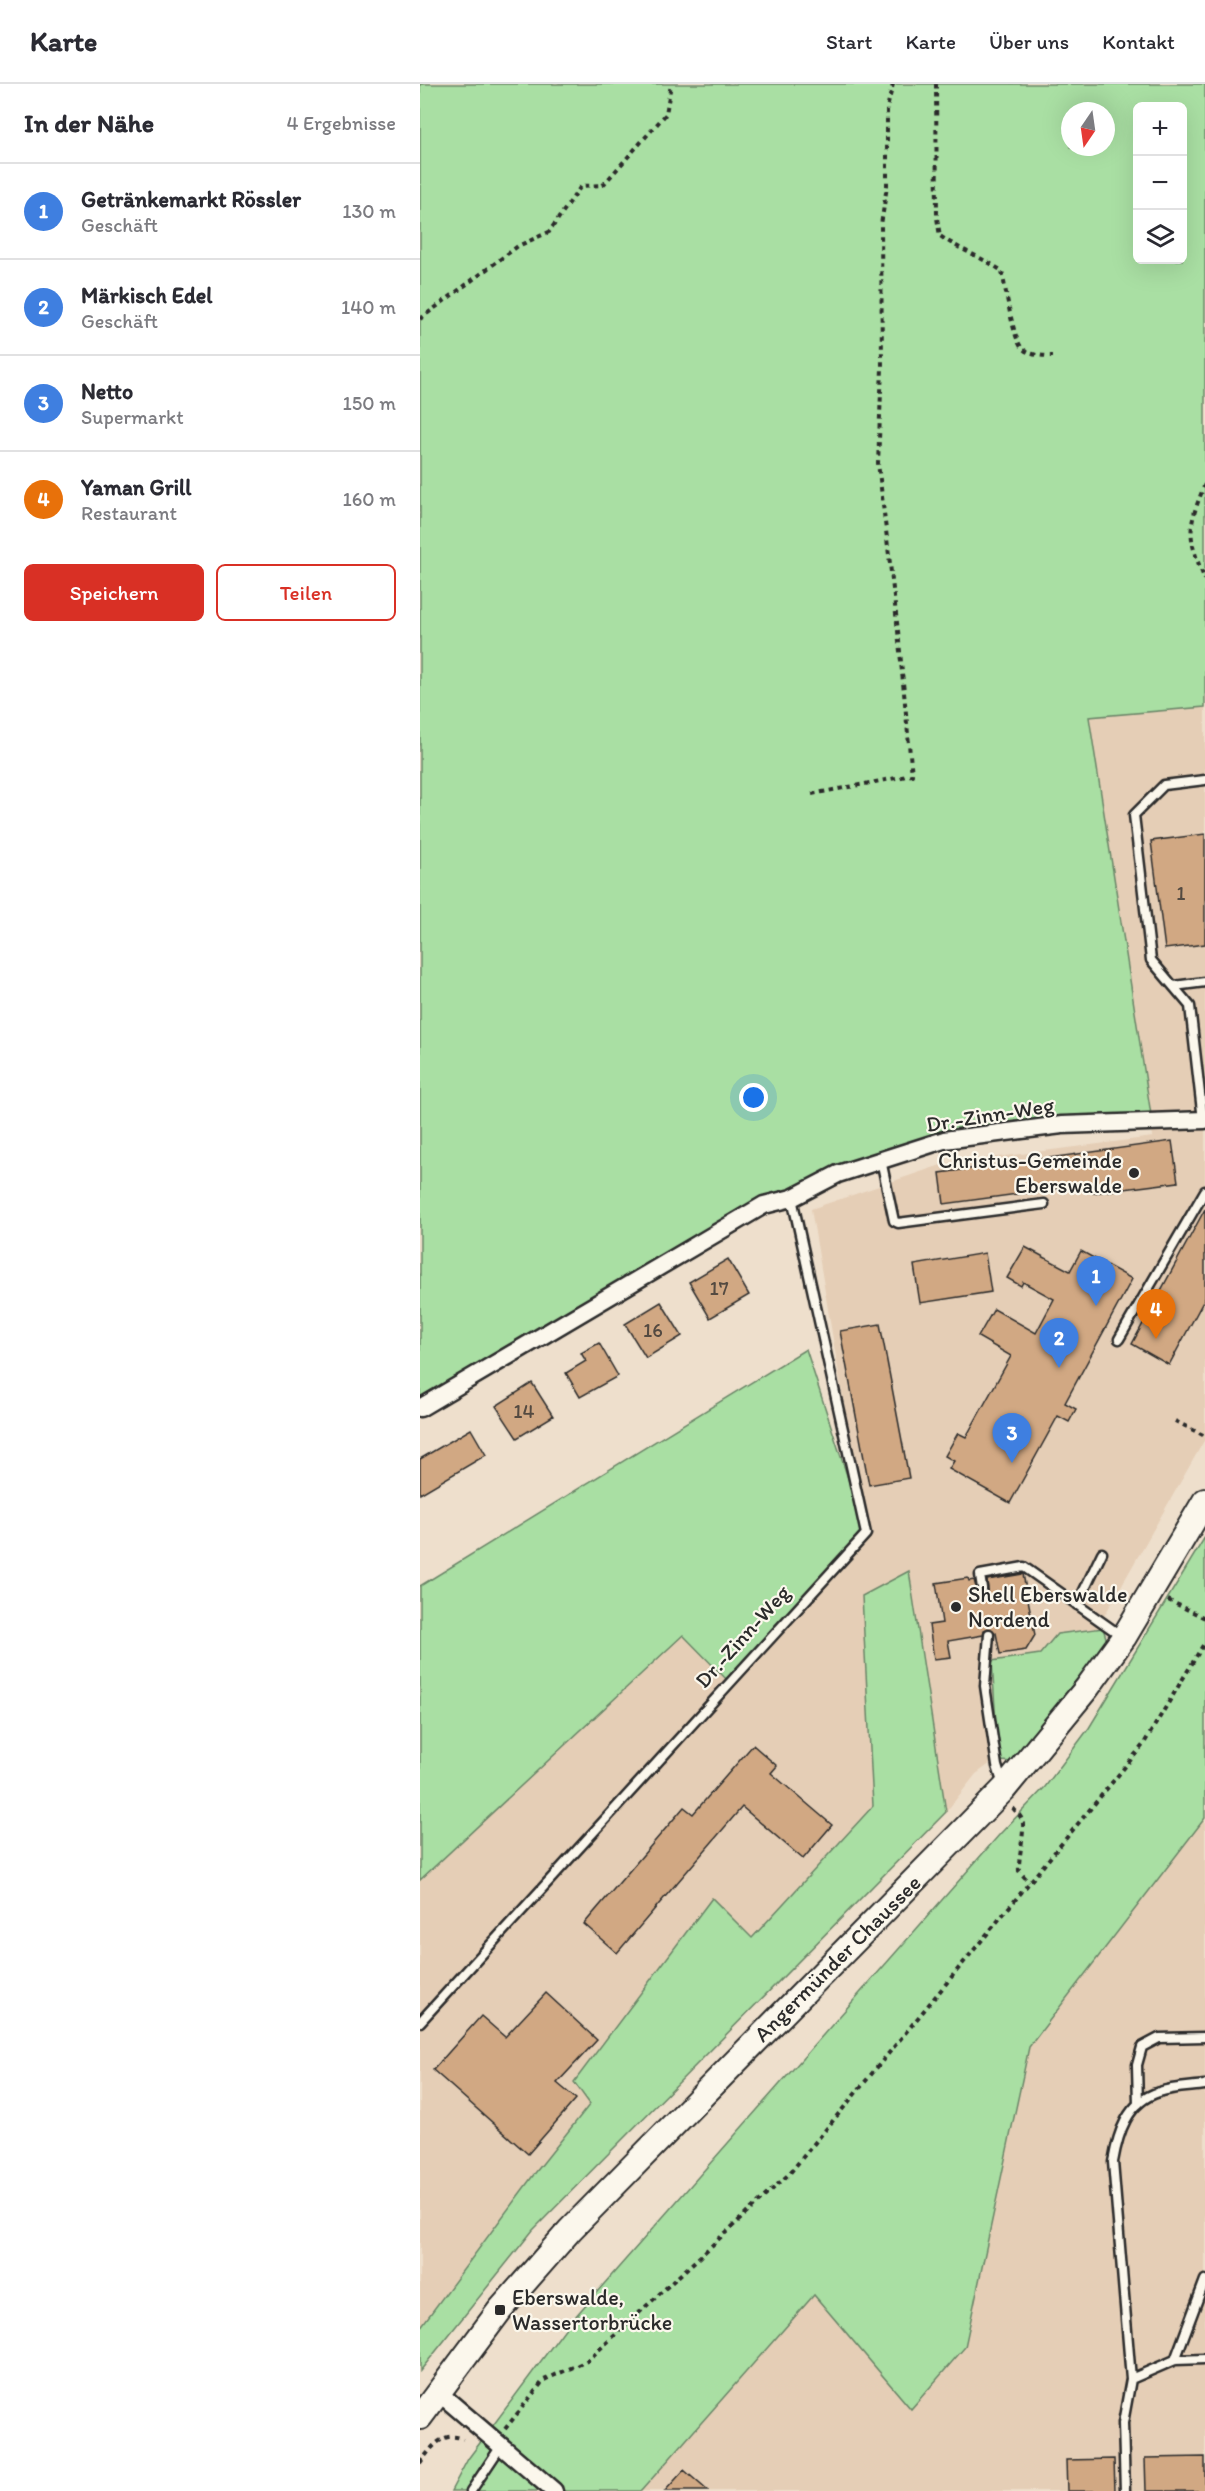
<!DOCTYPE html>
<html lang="de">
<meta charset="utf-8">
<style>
:root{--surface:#fff;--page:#f2f2f3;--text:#2b2b33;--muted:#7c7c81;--line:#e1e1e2;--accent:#d93025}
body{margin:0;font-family:Itim,sans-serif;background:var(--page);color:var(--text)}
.controls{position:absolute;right:18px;top:18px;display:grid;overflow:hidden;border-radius:9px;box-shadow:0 6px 24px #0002}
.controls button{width:54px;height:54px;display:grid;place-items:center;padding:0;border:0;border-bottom:2px solid var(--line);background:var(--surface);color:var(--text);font:30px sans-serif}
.compass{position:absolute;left:641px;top:18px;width:54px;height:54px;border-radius:50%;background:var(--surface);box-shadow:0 6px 24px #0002;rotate:193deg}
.you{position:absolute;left:334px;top:1014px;width:21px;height:21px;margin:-15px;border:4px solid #fff;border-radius:50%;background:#1a73e8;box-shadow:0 0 0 9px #1a73e833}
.badge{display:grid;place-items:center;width:39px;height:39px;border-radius:50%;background:var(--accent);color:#fff;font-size:20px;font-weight:700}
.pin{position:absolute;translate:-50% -50px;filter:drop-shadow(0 2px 3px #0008)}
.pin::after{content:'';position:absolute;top:32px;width:21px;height:18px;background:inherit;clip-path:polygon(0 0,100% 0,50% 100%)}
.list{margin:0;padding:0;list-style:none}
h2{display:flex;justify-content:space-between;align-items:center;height:78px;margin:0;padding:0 24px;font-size:26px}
h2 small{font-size:20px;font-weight:400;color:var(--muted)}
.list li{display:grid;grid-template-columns:39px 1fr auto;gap:18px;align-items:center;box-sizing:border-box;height:96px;padding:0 24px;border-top:2px solid var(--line)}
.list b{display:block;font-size:22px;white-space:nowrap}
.list p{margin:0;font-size:20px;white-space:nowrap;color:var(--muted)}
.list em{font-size:20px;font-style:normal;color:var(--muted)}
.actions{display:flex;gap:12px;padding:18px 24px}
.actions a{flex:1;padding:14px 0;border:2px solid var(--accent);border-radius:9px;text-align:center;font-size:21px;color:var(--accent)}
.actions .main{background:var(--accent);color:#fff}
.icon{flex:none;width:33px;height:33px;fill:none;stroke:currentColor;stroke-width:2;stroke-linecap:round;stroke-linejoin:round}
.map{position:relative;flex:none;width:785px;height:2407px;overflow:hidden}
header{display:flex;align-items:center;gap:36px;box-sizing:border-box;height:84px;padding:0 30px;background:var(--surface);border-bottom:2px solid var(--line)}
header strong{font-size:28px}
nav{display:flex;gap:33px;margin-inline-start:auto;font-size:21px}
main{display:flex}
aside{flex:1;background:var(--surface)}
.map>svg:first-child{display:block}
.built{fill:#e5ceb6}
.green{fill:#a9dfa3;stroke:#6a8567;stroke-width:1.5;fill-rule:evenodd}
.building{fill:#d1a883;stroke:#2b2b2b;stroke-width:1.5}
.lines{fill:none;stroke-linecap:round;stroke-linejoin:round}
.lane-casing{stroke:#2b2b2b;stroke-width:13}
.street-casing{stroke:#2b2b2b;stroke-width:21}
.secondary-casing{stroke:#2b2b2b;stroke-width:28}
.path{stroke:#2b2b2b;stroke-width:4;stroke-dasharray:4.5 4.5;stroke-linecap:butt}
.lane{stroke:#fbf7ec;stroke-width:8}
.street{stroke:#fbf7ec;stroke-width:16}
.secondary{stroke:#fbf7ec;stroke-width:24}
.poi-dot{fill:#2b2b2b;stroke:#fbf7ec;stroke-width:2}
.labels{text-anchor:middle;stroke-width:4.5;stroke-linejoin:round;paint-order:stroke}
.number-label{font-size:20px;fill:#544a41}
.street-label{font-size:22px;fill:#2b2b2b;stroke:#fbf7ec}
.poi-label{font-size:22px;fill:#2b2b2b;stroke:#fbf7ec;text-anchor:start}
</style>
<header>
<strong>Karte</strong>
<nav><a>Start</a><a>Karte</a><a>Über uns</a><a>Kontakt</a></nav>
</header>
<main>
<aside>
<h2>In der Nähe<small>4 Ergebnisse</small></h2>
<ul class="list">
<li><span class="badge" style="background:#3f7fe0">1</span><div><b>Getränkemarkt Rössler</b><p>Geschäft</p></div><em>130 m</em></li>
<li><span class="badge" style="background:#3f7fe0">2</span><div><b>Märkisch Edel</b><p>Geschäft</p></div><em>140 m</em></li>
<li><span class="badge" style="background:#3f7fe0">3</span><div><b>Netto</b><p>Supermarkt</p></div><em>150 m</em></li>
<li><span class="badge" style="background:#e8710a">4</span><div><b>Yaman Grill</b><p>Restaurant</p></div><em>160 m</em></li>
</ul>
<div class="actions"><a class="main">Speichern</a><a>Teilen</a></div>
</aside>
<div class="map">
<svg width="785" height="2407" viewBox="0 0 785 2407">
<rect width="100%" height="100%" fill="#eedfcc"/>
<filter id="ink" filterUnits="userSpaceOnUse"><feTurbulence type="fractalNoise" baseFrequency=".0167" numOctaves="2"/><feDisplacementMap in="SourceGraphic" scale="12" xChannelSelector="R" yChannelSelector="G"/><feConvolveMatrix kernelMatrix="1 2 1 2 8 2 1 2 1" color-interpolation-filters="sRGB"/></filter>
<g filter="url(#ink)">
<!-- built -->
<path class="built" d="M 785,623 L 785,1355 L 667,1562 L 593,1663 L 556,1690 L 526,1728 L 489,1487 L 442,1512 L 453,1722 L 332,1855 L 292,1814 L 170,2020 L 112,2093 L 0,2244 L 0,1796 L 263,1551 L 309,1599 L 446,1450 L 391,1125 L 524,1080 L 733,1053 L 669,633 Z
M 785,1734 L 785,2407 L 221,2407 L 395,2211 L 491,2324 L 545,2263 L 609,1963 Z"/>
<!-- green -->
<path class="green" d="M 0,0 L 785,0 L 785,623 L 669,633 L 732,1037 L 524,1056 L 372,1114 L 0,1324 ZM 718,22 L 762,22 L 762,176 L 718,176 ZM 650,27 L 686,27 L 686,63 L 650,63 Z
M 386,1265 L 446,1450 L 310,1599 L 263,1551 L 0,1796 L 0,1502 Z
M 785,1453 L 785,1734 L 609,1963 L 545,2263 L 491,2325 L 394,2211 L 221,2407 L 31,2407 L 48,2375 L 147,2242 L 580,1750 L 625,1703 L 669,1644 Z
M 489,1487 L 526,1728 L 113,2146 L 0,2287 L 0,2244 L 112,2093 L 170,2020 L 154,1998 L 292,1814 L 332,1854 L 453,1722 L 442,1512 Z
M 683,1544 L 687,1557 L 592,1678 L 581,1677 L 578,1671 L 572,1577 L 620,1570 L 637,1550 Z"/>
<!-- building -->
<path class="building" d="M 785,750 L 785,860 L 745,865 L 731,757 Z
M 752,1057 L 758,1098 L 673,1109 L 672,1100 L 524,1120 L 520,1089 Z
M 785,1125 L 785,1214 L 749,1281 L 712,1260 Z
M 605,1163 L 650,1187 L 661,1167 L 712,1195 L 645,1319 L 656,1325 L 649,1338 L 638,1332 L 590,1419 L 529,1385 L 534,1377 L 525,1372 L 538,1349 L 546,1353 L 591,1272 L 558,1253 L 574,1225 L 616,1249 L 634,1215 L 603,1198 L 601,1202 L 587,1194 Z
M 565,1169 L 571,1208 L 500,1219 L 494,1181 Z
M 308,1175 L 329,1211 L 290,1234 L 269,1198 Z
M 241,1218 L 262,1252 L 226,1274 L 205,1240 Z
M 460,1240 L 489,1394 L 449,1401 L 420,1247 Z
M 179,1259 L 198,1292 L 160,1313 L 146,1289 L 166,1277 L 161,1269 Z
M 112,1299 L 133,1332 L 97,1354 L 76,1322 Z
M 51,1345 L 66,1371 L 0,1410 L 0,1375 Z
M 603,1490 L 615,1551 L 606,1566 L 580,1570 L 576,1549 L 569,1544 L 564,1546 L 563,1551 L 528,1557 L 531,1573 L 514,1575 L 509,1541 L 522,1539 L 516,1499 L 548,1494 L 549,1497 L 554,1496 L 557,1507 L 562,1510 L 568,1506 L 567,1496 Z
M 333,1661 L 357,1682 L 351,1689 L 412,1741 L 383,1775 L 322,1723 L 197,1869 L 164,1840 L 264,1723 L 273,1730 Z
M 126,1909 L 177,1956 L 137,1999 L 156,2015 L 108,2070 L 13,1986 L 61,1932 L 85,1953 Z
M 785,2373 L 785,2407 L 726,2407 L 725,2374 Z
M 694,2375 L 695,2407 L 647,2407 L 646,2376 Z
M 264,2386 L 288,2407 L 245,2407 Z"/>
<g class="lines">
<defs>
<path id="lane" d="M 754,902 L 785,898
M 783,1036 L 770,922 L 731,876 L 714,731 L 744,701 L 785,696
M 461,1076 L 474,1137 L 478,1139 L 624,1120
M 699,1255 L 785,1107
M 562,1504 L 560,1491 L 604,1483 L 703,1553
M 657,1521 L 682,1469
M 569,1550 L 565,1602 L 577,1682 L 583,1701
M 0,1938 L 446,1450 L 372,1114
M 718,2020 L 717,1981 L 722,1963 L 739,1954 L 785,1953
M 755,2276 L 785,2196
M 711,2295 L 693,2078 C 698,2049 707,2018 739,2008 C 753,2003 770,2003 785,2001
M 51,2407 L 81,2362
M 705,2407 L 703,2339 L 711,2295 L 755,2276 L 785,2275"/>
<path id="street" d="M 0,1324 L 344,1121 L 372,1114 L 418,1090 L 524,1056 L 642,1041 L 785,1036
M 18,2308 L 134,2407"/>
<path id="secondary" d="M 0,2333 L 80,2226 L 150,2146 L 584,1705 L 667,1604 L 704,1553 L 785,1417"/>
</defs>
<!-- lane casing -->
<use href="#lane" class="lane-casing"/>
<!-- street casing -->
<use href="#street" class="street-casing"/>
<!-- secondary casing -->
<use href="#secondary" class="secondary-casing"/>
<!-- path -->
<path class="path" d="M 516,0 L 517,134 L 520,152 C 540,166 562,173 582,187 C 585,202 593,255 602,264 C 610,272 624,272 633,272
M 0,235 L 98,162 L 129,148 L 161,102 L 183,101 L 246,30 L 251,0
M 785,400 C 767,444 767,452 785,496
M 392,710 L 492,691 L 478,547 L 458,379 L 462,284 L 461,141 L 467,102 L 467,24 L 473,0
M 755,1337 L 785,1352
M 748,1516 L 785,1534
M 593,1724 C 596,1728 601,1732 602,1736 C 606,1743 598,1774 599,1787 L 609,1798
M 85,2345 L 124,2296 L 167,2277 L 369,2090 L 723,1661 L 785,1558
M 0,2379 C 11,2364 23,2346 43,2355"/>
<!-- lane -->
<use href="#lane" class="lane"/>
<!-- street -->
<use href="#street" class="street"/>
<!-- secondary -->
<use href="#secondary" class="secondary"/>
</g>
</g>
<!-- markers -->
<g class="poi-dot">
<circle cx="714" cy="1089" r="6"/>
<circle cx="536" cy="1523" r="6"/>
<rect x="74" y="2220" width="12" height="12" rx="3"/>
</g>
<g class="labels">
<!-- number labels -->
<g class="number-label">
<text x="761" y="816">1</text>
<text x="299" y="1211">17</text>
<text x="233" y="1253">16</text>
<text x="104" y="1334">14</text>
</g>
<!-- street labels -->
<g class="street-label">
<text transform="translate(570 1030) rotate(-9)" y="8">Dr.-Zinn-Weg</text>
<text transform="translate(322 1552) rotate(-48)" y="8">Dr.-Zinn-Weg</text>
<text transform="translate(417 1874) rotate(-45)" y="8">Angermünder Chaussee</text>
</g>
<!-- poi labels -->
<g class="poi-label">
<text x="702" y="1084" text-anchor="end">Christus-Gemeinde<tspan x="702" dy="25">Eberswalde</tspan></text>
<text x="548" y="1518">Shell Eberswalde<tspan x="548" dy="25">Nordend</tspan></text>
<text x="92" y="2221">Eberswalde,<tspan x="92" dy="25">Wassertorbrücke</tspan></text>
</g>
</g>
</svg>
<div class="controls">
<button>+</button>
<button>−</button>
<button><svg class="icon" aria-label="layers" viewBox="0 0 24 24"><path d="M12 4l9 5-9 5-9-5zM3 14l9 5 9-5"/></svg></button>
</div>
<svg class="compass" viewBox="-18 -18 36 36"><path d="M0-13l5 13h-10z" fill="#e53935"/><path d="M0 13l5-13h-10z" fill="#7c7c81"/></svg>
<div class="you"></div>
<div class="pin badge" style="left:676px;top:1222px;background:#3f7fe0">1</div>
<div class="pin badge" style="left:639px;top:1284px;background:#3f7fe0">2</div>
<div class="pin badge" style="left:592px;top:1379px;background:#3f7fe0">3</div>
<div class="pin badge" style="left:736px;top:1255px;background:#e8710a">4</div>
</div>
</main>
